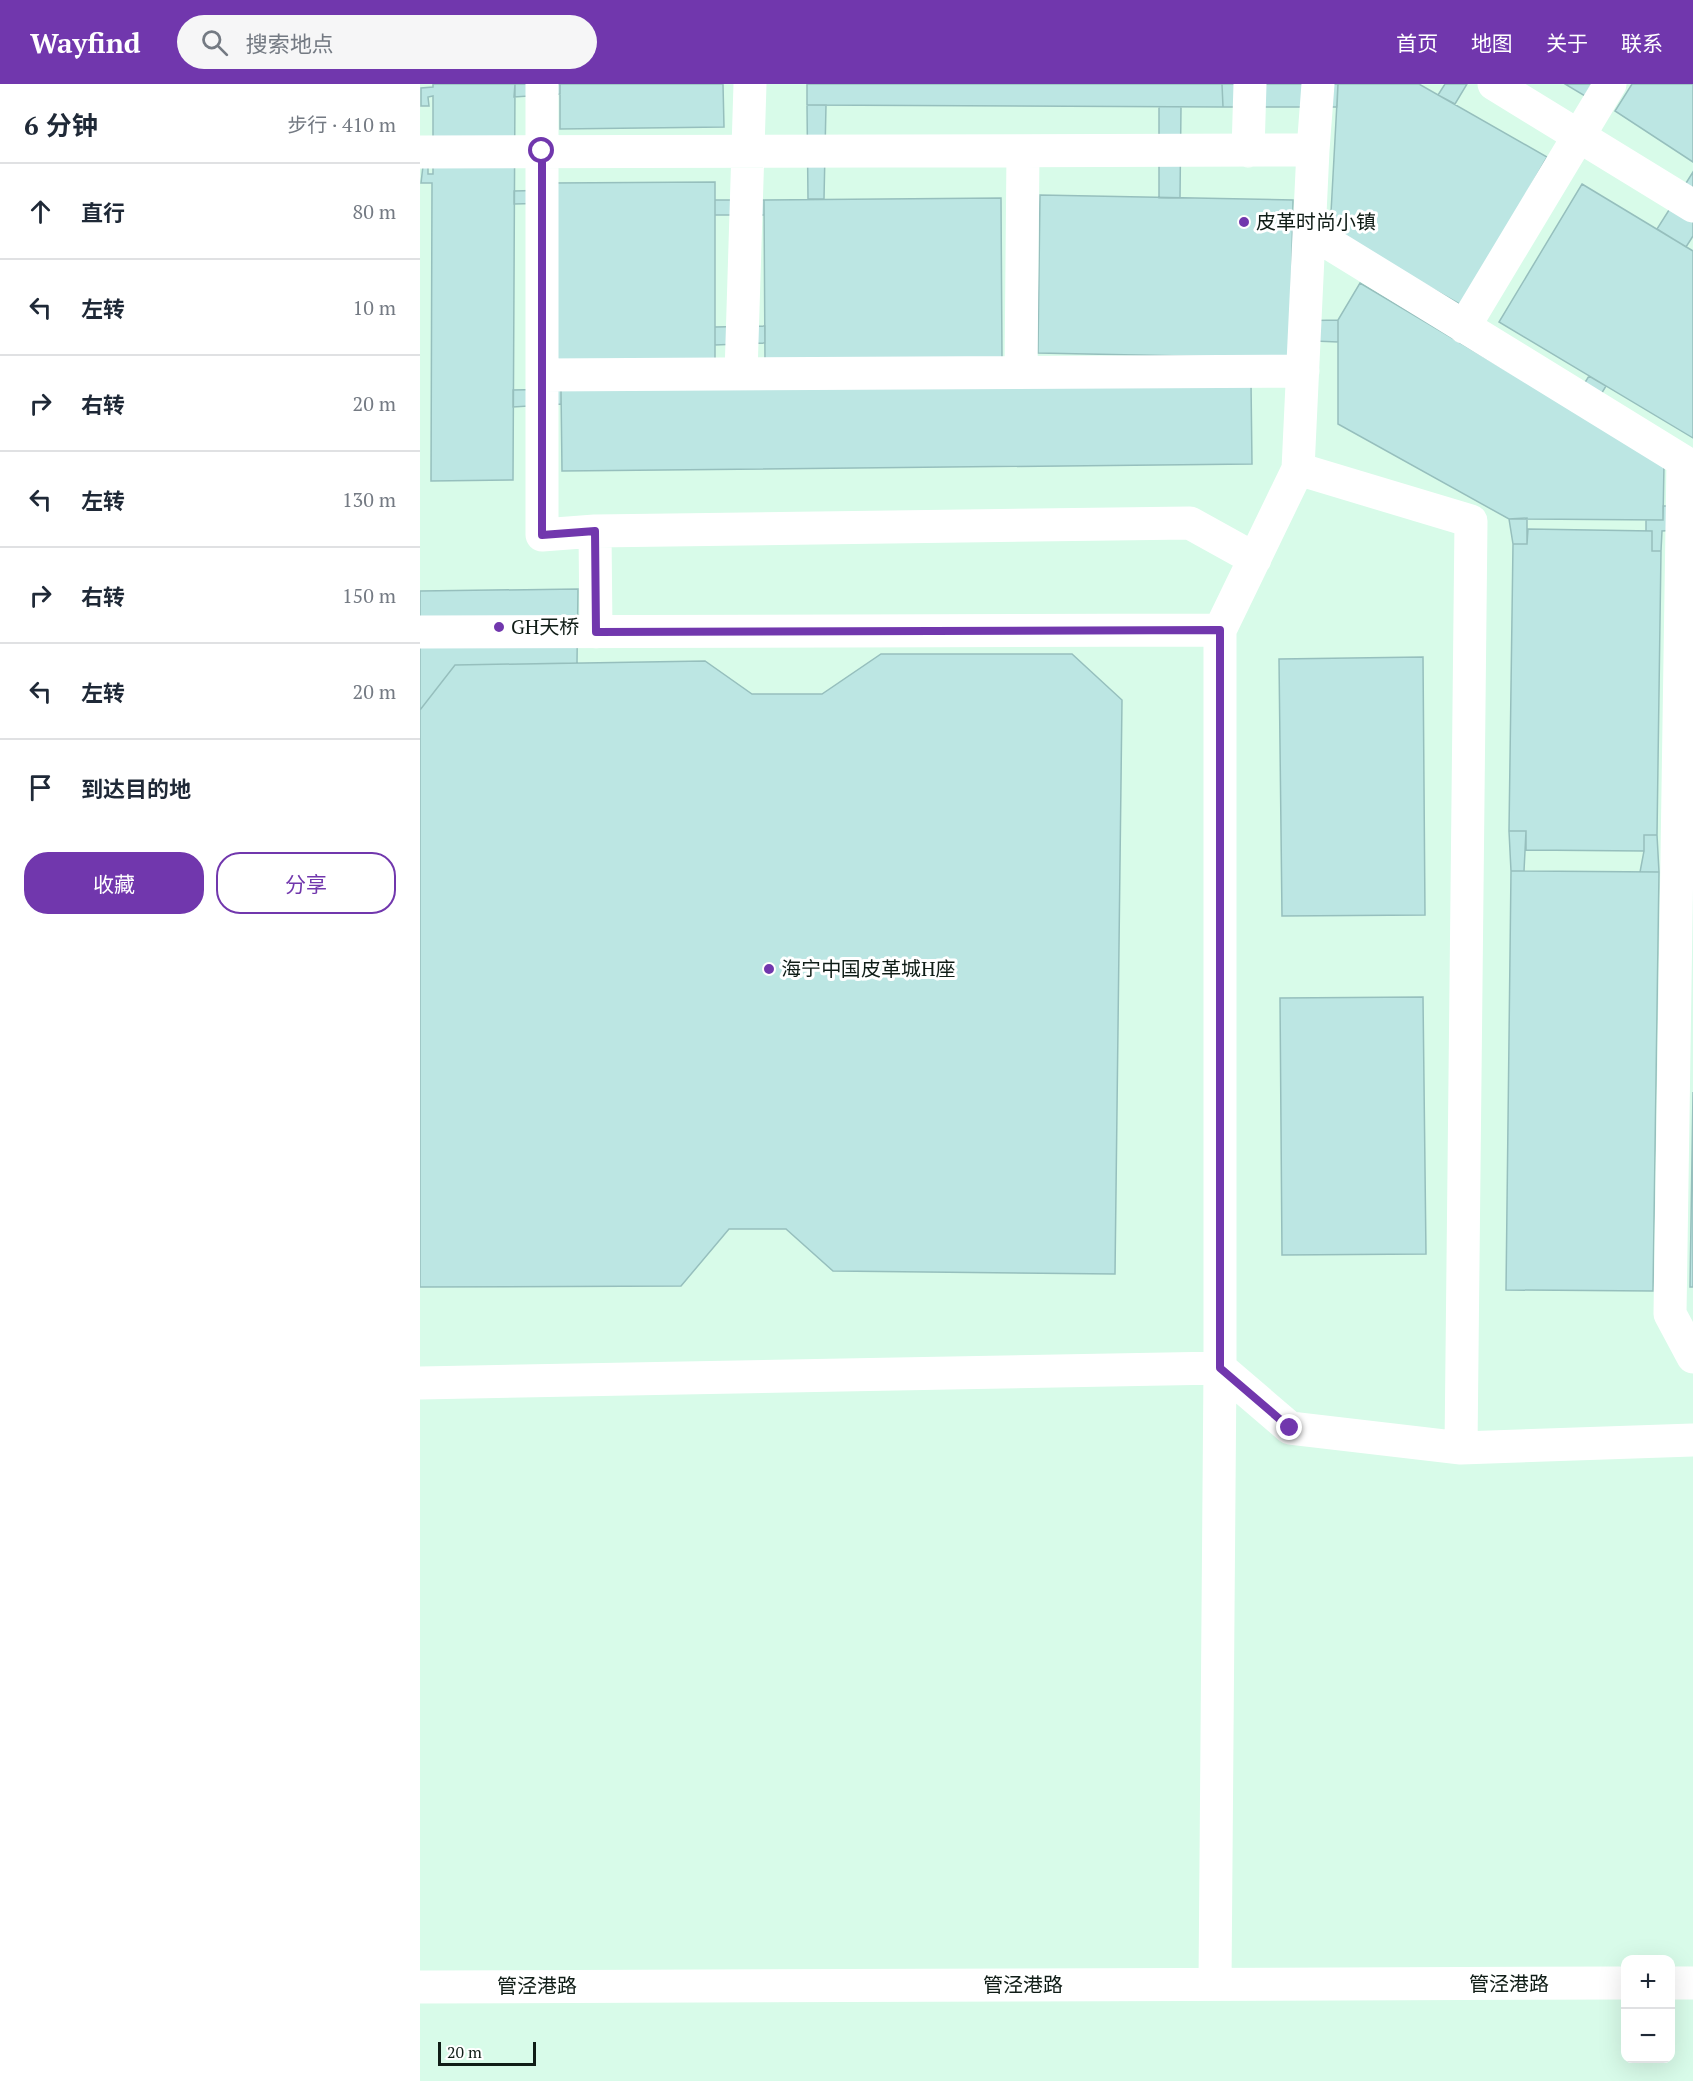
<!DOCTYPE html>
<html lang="zh">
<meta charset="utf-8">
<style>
:root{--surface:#fff;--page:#f6f6f7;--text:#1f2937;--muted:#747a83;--line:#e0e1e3;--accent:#7137ad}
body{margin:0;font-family:"PT Serif","Noto Sans SC",serif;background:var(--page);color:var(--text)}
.controls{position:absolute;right:18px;bottom:18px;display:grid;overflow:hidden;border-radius:12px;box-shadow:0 6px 24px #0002}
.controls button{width:54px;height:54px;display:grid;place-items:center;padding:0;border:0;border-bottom:2px solid var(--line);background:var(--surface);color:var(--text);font:30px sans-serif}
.scale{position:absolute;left:18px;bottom:15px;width:98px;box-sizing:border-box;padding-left:6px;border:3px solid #101d17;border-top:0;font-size:16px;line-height:21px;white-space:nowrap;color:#101d17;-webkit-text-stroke:4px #fff;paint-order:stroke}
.stop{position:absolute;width:18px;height:18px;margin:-14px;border:4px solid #7137ad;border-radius:50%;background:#fff}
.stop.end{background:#7137ad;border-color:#fff;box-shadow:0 2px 6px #0008}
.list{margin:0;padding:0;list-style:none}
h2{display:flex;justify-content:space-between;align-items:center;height:78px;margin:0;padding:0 24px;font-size:26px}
h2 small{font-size:20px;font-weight:400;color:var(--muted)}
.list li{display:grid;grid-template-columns:39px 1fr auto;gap:18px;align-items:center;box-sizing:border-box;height:96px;padding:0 24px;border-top:2px solid var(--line)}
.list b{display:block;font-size:22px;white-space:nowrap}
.list em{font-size:20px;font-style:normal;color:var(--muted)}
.actions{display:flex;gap:12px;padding:18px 24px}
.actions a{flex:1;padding:14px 0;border:2px solid var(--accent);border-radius:24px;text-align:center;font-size:21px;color:var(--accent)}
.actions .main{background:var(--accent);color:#fff}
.icon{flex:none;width:33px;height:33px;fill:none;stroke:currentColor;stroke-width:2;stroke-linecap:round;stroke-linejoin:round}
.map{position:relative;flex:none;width:1273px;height:1997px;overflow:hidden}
header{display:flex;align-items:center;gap:36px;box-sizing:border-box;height:84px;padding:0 30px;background:var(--accent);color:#fff}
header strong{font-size:28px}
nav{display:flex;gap:33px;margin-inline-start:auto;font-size:21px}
.search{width:420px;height:54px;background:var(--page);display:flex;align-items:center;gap:15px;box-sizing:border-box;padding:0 21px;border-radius:33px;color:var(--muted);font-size:22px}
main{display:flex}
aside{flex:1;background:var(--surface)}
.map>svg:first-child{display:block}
.building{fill:#bce6e3;stroke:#96bfbd;stroke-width:1.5}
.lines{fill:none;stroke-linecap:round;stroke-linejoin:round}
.minor{stroke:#fff;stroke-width:33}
.route{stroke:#7137ad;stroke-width:8}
.poi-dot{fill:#7137ad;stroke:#fff;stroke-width:2}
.labels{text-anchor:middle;stroke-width:6;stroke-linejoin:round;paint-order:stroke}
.poi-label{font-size:20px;fill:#101d17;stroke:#fff;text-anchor:start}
.street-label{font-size:20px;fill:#101d17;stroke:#fff}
</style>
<header>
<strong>Wayfind</strong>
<div class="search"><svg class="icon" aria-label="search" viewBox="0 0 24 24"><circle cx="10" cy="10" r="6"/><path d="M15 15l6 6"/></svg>搜索地点</div>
<nav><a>首页</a><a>地图</a><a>关于</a><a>联系</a></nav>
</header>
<main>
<aside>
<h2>6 分钟<small>步行 · 410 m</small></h2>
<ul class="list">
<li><svg class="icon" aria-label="ahead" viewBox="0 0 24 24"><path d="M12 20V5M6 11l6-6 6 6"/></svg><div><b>直行</b></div><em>80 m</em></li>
<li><svg class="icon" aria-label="left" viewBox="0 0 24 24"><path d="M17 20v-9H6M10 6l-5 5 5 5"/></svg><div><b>左转</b></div><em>10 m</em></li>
<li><svg class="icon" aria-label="right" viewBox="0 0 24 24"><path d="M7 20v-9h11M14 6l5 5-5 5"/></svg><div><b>右转</b></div><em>20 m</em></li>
<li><svg class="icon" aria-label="left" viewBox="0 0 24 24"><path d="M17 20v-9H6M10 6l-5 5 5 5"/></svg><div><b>左转</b></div><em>130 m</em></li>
<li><svg class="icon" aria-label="right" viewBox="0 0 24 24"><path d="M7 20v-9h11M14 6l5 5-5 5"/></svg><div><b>右转</b></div><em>150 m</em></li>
<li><svg class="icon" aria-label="left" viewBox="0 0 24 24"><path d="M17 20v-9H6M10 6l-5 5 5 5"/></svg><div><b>左转</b></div><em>20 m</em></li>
<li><svg class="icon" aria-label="arrive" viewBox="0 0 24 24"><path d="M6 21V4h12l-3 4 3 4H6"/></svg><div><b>到达目的地</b></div></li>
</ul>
<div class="actions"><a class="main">收藏</a><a>分享</a></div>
</aside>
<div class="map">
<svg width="1273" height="1997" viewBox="0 0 1273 1997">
<rect width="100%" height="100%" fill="#d8fbe9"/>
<!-- building -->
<path class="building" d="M 13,0 L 95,0 L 93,396 L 11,397 L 12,99 L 1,99 L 3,82 L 8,83 L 8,90 L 13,90 L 13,12 L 8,13 L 9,22 L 1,22 L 1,4 L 13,3 Z
M 95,0 L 140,0 L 140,10 L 94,13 Z
M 140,0 L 303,0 L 304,43 L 140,45 Z
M 387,0 L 802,0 L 803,23 L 387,21 Z
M 802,0 L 918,0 L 917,23 L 803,23 Z
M 918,0 L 999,0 L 1127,73 L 1043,222 L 910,147 Z
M 1025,0 L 1047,0 L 1035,20 L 1018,11 Z
M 1145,0 L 1172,0 L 1165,12 Z
M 1212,0 L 1273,0 L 1273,78 L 1195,27 Z
M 387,21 L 406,21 L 404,115 L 388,115 Z
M 739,23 L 761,23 L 760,114 L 739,114 Z
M 1273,88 L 1273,152 L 1266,163 L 1237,145 Z
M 295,98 L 295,275 L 133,276 L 133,99 Z
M 1162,100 L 1273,167 L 1273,354 L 1079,238 Z
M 133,106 L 133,119 L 94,120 L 94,107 Z
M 620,111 L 873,116 L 870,274 L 618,269 Z
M 581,114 L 582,276 L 345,278 L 344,116 Z
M 295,116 L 344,116 L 344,131 L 295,131 Z
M 940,199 L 1244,380 L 1243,436 L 1089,435 L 918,340 L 918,236 Z
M 918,236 L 918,258 L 870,256 L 871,237 Z
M 345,242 L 345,259 L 295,261 L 295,243 Z
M 1169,292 L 1186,302 L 1167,334 L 1149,324 Z
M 831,298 L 832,380 L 142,387 L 141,305 Z
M 141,305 L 141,320 L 93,323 L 93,306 Z
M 1243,422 L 1273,422 L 1273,445 L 1242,447 L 1241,467 L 1232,467 L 1232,447 L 1226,447 L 1226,436 L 1243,436 Z
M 1107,434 L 1107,460 L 1093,460 L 1089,435 Z
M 1108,445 L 1232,447 L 1232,467 L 1241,467 L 1237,751 L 1224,751 L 1224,767 L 1106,766 L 1106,747 L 1089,747 L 1093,460 L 1107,460 Z
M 158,505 L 157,579 L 35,581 L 0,626 L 0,507 Z
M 461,570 L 652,570 L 702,616 L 695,1190 L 413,1187 L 366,1145 L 309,1145 L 261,1202 L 0,1203 L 0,626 L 35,581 L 285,577 L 332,610 L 402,610 Z
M 1003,573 L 1005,831 L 862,832 L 859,575 Z
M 1089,747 L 1106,747 L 1104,787 L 1091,787 Z
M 1224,751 L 1237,751 L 1239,788 L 1220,788 L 1224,767 Z
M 1091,787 L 1239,788 L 1233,1207 L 1086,1206 Z
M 1003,913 L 1006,1170 L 862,1171 L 860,914 Z
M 1273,1008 L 1273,1203 L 1270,1203 Z"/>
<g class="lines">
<!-- minor -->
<path class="minor" d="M 122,0 L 122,451 L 175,447 L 770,439 L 835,475
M 1074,0 L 1273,122
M 828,67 L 830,0
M 0,68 L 893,66
M 889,147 L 1263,377 L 1250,1230 L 1273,1273
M 1044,243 L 1190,0
M 601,288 L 603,67
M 321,290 L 330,0
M 122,291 L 883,287
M 878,385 L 1051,437 L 1041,1364
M 175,447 L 176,548
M 0,548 L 800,546
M 0,1299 L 800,1284 L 870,1344 L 1041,1364 L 1273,1356
M 1250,1899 L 1273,1899
M 795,1900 L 800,1284 L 800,546 L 878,385 L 893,66 L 898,0
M 0,1903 L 1206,1899"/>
</g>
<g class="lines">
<!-- route -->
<path class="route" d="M 122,67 L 122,451 L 175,447 L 176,548 L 800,546 L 800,1284 L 870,1344"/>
</g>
<!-- markers -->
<g class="poi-dot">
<circle cx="824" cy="138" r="6"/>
<circle cx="79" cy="543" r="6"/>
<circle cx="349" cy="885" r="6"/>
</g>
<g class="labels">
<!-- poi labels -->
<g class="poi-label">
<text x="836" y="145">皮革时尚小镇</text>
<text x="91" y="550">GH天桥</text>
<text x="361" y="892">海宁中国皮革城H座</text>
</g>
<!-- street labels -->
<g class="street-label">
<text x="1089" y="1907">管泾港路</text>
<text x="603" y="1908">管泾港路</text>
<text x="117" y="1909">管泾港路</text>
</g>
</g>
</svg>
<div class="controls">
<button>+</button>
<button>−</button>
</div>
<div class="scale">20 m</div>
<div class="stop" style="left:122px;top:67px"></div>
<div class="stop end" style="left:870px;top:1344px"></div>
</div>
</main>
